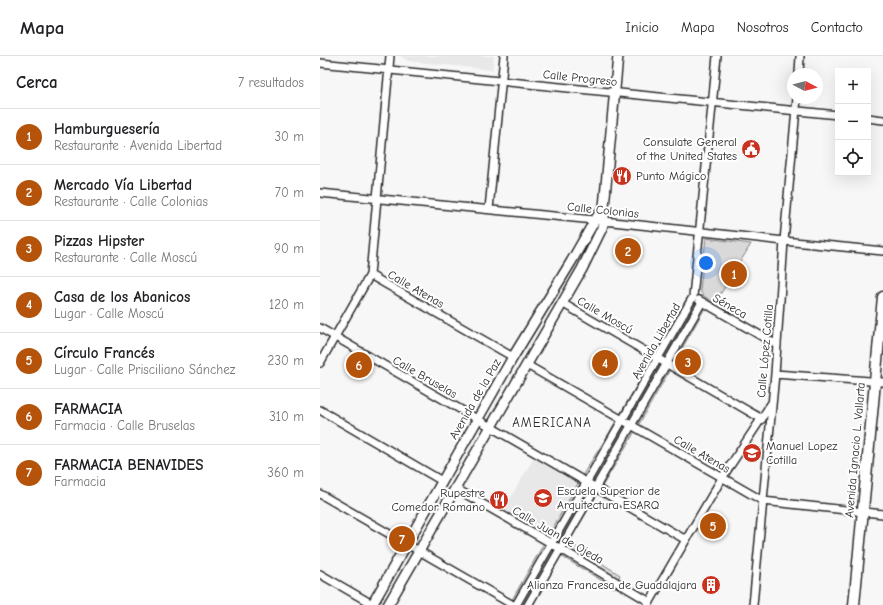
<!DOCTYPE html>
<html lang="es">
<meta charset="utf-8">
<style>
:root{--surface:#fff;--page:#f6f6f6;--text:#202124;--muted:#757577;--line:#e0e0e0;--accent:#b45309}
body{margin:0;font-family:"Comic Neue",sans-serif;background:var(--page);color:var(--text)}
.controls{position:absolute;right:12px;top:12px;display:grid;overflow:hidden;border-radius:0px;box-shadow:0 4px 16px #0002}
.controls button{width:36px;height:36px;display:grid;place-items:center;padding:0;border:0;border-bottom:1px solid var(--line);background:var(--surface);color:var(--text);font:20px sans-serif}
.compass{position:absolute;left:467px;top:12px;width:36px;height:36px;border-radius:50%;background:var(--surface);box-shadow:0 4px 16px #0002;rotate:97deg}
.you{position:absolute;left:386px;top:207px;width:14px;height:14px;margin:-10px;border:3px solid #fff;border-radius:50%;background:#1a73e8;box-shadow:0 0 0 6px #1a73e833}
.badge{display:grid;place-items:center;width:26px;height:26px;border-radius:50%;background:var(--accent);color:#fff;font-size:13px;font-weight:700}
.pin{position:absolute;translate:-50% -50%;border:2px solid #fff;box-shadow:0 1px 4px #0006}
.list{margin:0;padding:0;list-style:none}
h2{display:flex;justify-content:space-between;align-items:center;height:52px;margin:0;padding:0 16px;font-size:17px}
h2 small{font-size:13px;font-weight:400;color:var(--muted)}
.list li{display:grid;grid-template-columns:26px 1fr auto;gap:12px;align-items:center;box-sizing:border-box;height:56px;padding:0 16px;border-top:1px solid var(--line)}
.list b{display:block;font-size:15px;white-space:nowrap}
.list p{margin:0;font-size:13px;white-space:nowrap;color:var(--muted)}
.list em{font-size:13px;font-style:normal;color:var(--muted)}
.icon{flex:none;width:22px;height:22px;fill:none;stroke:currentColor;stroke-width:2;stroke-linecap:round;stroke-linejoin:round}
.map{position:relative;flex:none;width:563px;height:549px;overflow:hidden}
header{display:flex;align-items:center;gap:24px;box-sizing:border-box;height:56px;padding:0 20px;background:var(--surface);border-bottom:1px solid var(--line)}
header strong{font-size:19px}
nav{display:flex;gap:22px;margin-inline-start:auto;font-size:14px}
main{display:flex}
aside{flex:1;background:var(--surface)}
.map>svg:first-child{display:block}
.built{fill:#e8e8e8}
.green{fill:#d9d9d9;stroke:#828282}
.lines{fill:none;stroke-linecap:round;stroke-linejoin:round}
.minor-casing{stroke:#2b2b2b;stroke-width:10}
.tertiary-casing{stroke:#2b2b2b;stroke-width:12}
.secondary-casing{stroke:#2b2b2b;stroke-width:13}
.minor{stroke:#fff;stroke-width:7}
.tertiary{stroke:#fff;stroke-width:9}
.secondary{stroke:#fff;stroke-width:10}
.labels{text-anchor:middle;stroke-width:4;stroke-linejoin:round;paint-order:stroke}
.street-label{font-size:12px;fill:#2b2b2b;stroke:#fff}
.poi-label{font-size:12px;fill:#2b2b2b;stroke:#fff;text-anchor:end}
.neighbourhood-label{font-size:13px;letter-spacing:1px;fill:#2b2b2b;stroke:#fff}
</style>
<header>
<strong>Mapa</strong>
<nav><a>Inicio</a><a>Mapa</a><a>Nosotros</a><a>Contacto</a></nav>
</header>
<main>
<aside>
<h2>Cerca<small>7 resultados</small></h2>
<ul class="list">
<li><span class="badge">1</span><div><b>Hamburguesería</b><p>Restaurante · Avenida Libertad</p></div><em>30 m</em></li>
<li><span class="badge">2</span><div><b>Mercado Vía Libertad</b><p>Restaurante · Calle Colonias</p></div><em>70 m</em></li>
<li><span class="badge">3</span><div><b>Pizzas Hipster</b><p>Restaurante · Calle Moscú</p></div><em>90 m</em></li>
<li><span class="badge">4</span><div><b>Casa de los Abanicos</b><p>Lugar · Calle Moscú</p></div><em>120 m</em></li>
<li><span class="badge">5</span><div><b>Círculo Francés</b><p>Lugar · Calle Prisciliano Sánchez</p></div><em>230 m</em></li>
<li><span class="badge">6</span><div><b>FARMACIA</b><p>Farmacia · Calle Bruselas</p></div><em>310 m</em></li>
<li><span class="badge">7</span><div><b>FARMACIA BENAVIDES</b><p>Farmacia</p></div><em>360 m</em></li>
</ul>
</aside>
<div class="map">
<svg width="563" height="549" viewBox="0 0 563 549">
<rect width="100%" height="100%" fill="#f7f7f7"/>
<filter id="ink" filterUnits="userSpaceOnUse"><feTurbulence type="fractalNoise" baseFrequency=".025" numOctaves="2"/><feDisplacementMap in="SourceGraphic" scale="8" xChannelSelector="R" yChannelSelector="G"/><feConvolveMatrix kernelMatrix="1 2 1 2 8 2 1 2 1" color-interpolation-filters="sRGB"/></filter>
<g filter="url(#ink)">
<!-- built -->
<path class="built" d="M 80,0 L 174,0 L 172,14 L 88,5 Z
M 215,400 L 263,428 L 231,484 L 182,456 Z"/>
<!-- green -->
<path class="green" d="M 386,182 L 431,188 L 395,247 C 389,243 382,241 380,234 Z
M 367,242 L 385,252 L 314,377 L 249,486 L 300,519 L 294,532 L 241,500 L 213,549 L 189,549 L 265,415 L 288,379 Z"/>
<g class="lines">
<defs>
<path id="minor" d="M 0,7 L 518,59
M 479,18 L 480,0
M 548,62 L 563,64
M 0,137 L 284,165 L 464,185 L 563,195
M 169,153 L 184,0
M 50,219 L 193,301
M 379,244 L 457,289
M 242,247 L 442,363
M 0,272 L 366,484
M 0,307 L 50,219 L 70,0
M 207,309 L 443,445 L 563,458
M 455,318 L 563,326
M 0,354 L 122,425
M 135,432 L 241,493 L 330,546
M 0,438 L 193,549
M 0,518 L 52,548
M 196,549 L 373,241 L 397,0
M 208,549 L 382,246
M 328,549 L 402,422 L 451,348
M 433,549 L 455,318 L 464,185 L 477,42"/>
<path id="tertiary" d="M 52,549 L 193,301 L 251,206 L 275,164 L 284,151
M 68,549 L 262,213 L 282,172 L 284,165 L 284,151 L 298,0"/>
<path id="secondary" d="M 534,549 L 563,241"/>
</defs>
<!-- minor casing -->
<use href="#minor" class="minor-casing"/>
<!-- tertiary casing -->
<use href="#tertiary" class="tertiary-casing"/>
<!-- secondary casing -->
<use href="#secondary" class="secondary-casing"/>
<!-- minor -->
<use href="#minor" class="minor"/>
<!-- tertiary -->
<use href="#tertiary" class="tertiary"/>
<!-- secondary -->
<use href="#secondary" class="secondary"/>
</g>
</g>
<!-- icons -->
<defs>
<symbol id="civic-disc" viewBox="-11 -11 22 22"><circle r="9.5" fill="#c8321e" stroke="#fff"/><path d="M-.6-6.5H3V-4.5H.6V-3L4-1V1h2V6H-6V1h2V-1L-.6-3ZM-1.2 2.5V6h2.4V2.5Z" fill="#fff"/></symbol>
<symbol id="restaurant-disc" viewBox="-11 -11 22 22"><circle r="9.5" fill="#c8321e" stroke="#fff"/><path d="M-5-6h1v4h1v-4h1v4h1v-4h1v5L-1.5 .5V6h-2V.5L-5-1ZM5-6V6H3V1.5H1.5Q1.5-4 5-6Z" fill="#fff"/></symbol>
<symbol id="school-disc" viewBox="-11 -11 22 22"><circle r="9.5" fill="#c8321e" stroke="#fff"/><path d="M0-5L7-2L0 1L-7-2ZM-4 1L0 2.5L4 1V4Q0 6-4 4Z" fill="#fff"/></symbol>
<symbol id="university-disc" viewBox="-11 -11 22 22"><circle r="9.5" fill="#c8321e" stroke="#fff"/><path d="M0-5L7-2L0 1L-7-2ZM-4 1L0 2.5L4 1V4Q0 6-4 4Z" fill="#fff"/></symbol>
<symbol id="building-disc" viewBox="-11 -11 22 22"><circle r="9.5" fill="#c8321e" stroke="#fff"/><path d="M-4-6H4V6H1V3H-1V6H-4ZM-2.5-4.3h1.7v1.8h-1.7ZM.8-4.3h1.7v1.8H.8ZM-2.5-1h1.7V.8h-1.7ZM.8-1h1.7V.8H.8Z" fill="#fff"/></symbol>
</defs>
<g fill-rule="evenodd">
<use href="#civic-disc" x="420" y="82" width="22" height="22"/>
<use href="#restaurant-disc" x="291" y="109" width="22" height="22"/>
<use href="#school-disc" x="421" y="386" width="22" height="22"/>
<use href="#university-disc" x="212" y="431" width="22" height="22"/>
<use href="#restaurant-disc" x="168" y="433" width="22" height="22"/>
<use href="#building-disc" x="380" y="518" width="22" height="22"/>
</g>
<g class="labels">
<!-- street labels -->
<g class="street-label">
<text transform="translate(260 22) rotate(6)" y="4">Calle Progreso</text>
<text transform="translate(283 154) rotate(6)" y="4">Calle Colonias</text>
<text transform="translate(96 233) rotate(30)" y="4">Calle Atenas</text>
<text transform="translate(410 250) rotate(30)" y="4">Séneca</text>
<text transform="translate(285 259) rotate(30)" y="4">Calle Moscú</text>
<text transform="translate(336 285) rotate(-60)" y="4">Avenida Libertad</text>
<text transform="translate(445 295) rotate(-85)" y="4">Calle López Cotilla</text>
<text transform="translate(105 321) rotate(30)" y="4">Calle Bruselas</text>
<text transform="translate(155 343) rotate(-60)" y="4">Avenida de la Paz</text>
<text transform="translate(535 394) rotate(-85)" y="4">Avenida Ignacio L. Vallarta</text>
<text transform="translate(382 398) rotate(30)" y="4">Calle Atenas</text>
<text transform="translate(238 479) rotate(30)" y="4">Calle Juan de Ojeda</text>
</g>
<!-- poi labels -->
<g class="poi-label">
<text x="417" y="90">Consulate General<tspan x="417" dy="14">of the United States</tspan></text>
<text x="316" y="124" text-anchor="start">Punto Mágico</text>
<text x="446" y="394" text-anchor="start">Manuel Lopez<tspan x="446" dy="14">Cotilla</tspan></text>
<text x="237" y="439" text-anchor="start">Escuela Superior de<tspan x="237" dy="14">Arquitectura ESARQ</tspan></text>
<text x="165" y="441">Rupestre<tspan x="165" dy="14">Comedor Romano</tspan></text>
<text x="377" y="533">Alianza Francesa de Guadalajara</text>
</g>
<!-- neighbourhood labels -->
<g class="neighbourhood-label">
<text x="232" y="371">AMERICANA</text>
</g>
</g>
</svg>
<div class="controls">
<button>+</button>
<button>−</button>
<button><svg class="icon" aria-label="locate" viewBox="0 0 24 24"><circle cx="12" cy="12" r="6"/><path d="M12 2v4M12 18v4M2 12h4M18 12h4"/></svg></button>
</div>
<svg class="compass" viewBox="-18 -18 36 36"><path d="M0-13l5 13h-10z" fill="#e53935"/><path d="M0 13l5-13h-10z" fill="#757577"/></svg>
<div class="you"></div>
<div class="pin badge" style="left:414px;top:218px">1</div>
<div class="pin badge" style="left:308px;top:195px">2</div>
<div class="pin badge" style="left:368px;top:306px">3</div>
<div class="pin badge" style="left:285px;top:307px">4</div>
<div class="pin badge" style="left:393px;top:470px">5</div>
<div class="pin badge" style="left:39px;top:309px">6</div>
<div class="pin badge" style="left:82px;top:483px">7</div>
</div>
</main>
